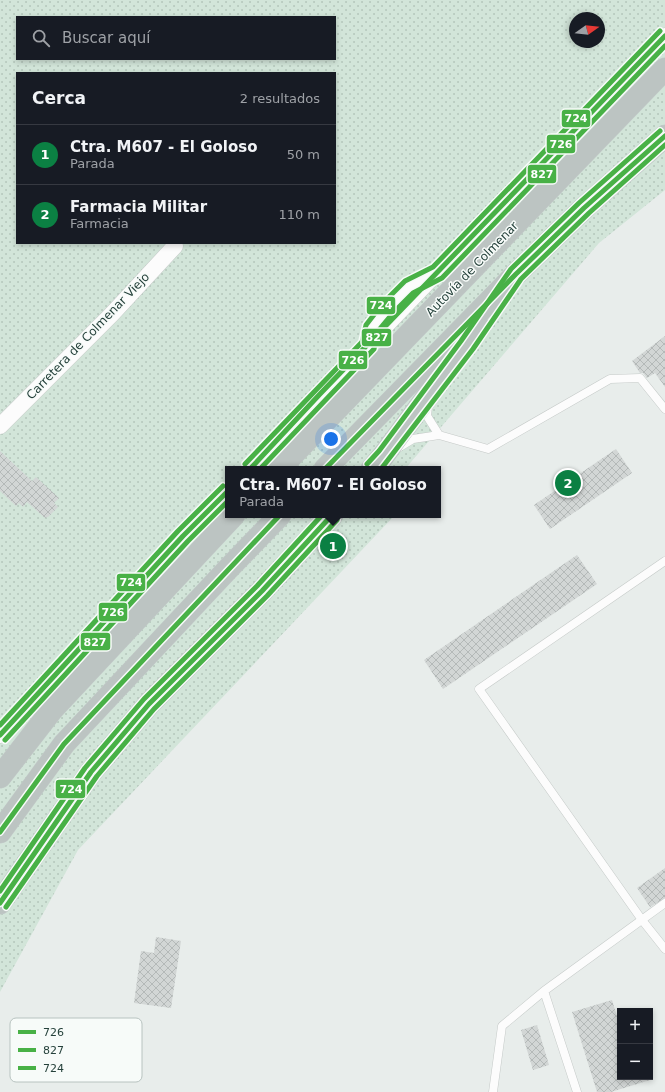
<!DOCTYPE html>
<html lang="es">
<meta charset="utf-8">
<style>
:root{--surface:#171b24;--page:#242831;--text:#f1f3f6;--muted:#9ea1a6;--line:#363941;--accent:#0b8043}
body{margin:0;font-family:"DejaVu Sans",sans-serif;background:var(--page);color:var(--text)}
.controls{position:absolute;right:12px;bottom:12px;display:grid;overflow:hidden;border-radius:0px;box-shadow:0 2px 6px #0003}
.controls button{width:36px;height:36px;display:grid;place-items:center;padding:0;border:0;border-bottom:1px solid var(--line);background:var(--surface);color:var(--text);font:20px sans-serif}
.compass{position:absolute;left:569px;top:12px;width:36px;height:36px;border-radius:50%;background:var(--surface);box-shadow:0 2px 6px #0003;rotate:75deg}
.you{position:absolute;left:331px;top:439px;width:14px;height:14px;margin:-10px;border:3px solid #fff;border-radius:50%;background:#1a73e8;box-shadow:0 0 0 6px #1a73e833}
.badge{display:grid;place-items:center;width:26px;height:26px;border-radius:50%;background:var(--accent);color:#fff;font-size:13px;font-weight:700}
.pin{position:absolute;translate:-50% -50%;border:2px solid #fff;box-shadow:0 1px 4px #0006}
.popup{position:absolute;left:225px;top:466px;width:216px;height:52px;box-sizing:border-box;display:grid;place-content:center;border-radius:0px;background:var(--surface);filter:drop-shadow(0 1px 3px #0005);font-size:13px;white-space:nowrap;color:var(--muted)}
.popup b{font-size:15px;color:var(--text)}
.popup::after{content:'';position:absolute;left:50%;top:100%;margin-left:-8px;border:8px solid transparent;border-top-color:var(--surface)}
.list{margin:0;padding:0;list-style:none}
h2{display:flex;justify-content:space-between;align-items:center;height:52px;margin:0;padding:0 16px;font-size:17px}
h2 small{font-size:13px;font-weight:400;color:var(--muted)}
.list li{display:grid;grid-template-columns:26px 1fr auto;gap:12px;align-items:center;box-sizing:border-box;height:60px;padding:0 16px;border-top:1px solid var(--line)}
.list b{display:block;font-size:15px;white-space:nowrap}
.list p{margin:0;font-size:13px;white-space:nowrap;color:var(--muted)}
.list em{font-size:13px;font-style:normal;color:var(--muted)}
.icon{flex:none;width:22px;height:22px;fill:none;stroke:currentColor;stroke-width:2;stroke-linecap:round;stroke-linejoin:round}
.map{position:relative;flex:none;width:665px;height:1092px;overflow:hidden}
.search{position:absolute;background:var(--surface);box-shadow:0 2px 6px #0003;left:16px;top:16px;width:320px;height:44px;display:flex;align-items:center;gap:10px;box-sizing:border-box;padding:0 14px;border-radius:0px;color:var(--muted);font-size:15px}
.panel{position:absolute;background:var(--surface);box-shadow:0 2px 6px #0003;left:16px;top:72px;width:320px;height:172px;border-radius:0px}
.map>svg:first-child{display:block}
.park{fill:url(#park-dots);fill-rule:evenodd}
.building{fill:url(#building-cross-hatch)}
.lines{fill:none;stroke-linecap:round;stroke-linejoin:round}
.lane-casing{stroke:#c5cac8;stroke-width:9}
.street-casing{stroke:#c5cac8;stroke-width:17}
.highway-casing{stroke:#c3cbc9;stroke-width:23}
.lane{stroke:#fcfcfc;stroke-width:8}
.street{stroke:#fcfcfc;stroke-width:16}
.highway{stroke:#bcc4c2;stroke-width:22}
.bus-1-casing{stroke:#f7fbf9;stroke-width:8}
.bus-2-casing{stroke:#f7fbf9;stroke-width:8}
.bus-3-casing{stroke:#f7fbf9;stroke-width:8}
.bus-1{stroke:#48b146;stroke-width:5}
.bus-2{stroke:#48b146;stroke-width:5}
.bus-3{stroke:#48b146;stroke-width:5}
.labels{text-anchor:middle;stroke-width:3;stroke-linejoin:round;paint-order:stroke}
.street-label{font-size:12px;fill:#25413b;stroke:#f7fbf9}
.key{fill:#f7fbf9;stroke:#b8c3c0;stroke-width:1}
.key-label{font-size:11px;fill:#25413b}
.line-badge{stroke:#f7fbf9;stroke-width:1.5}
.badge-label{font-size:11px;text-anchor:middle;font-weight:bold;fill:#fff}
</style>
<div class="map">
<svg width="665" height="1092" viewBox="0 0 665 1092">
<defs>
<pattern id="park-dots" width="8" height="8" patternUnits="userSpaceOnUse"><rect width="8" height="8" fill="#d2e5d9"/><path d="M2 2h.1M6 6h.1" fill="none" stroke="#b4c6bb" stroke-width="1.8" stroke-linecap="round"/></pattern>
<pattern id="building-cross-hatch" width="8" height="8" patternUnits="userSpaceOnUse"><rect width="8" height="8" fill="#d2d6d5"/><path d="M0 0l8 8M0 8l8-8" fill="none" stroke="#b4b9b8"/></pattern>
</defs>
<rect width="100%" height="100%" fill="#e8edeb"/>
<!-- park -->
<path class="park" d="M 0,0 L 665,0 L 665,190 L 599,243 L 405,469 L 228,469 L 228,515 L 395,515 L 78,850 L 0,992 ZM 17,17 L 335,17 L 335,59 L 17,59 ZM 575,18 L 599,18 L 599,42 L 575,42 ZM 17,73 L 335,73 L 335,243 L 17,243 Z"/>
<!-- building -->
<path class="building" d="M 665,336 L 665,387 L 655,373 L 647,378 L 643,373 L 640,373 L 632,361 Z
M 616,449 L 632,473 L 550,529 L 534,505 Z
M 0,451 L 32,481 L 36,477 L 59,498 L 54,503 L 58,507 L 48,517 L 47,517 L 45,518 L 27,502 L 23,507 L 19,503 L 16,506 L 0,491 Z
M 577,555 L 597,584 L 443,689 L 424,660 Z
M 665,868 L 665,898 L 650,907 L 637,888 Z
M 156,937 L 181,941 L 171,1008 L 134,1003 L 141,951 L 154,953 Z
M 612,1000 L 620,1026 L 620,1077 L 650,1077 L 650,1080 L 611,1092 L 597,1092 L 572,1012 Z
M 537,1025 L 549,1065 L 533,1070 L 521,1030 Z"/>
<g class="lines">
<defs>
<path id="lane" d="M 369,338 L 372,328 L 388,308 L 409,287 L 425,279
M 428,405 L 427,416 L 439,435
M 398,448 L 413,439 L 439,435 L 488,449 L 610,379 L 640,378 L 665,409
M 665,561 L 479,689 L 642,920 L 665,949
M 544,991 L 577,1092
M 493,1092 L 502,1026 L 544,991 L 665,903"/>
<path id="street" d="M 0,426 L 112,314 L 175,246
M 250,469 L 320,394 L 665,36
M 0,735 L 183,536 L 228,491"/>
<path id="highway" d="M 279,469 L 665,69
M 325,469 L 516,274 L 584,208 L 665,136
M 372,469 L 384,455 L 479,327
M 0,777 L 52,710 L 234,515
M 0,832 L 64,744 L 227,570 L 280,515
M 0,903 L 91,772 L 149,704 L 262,591 L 332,515"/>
</defs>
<!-- lane casing -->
<use href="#lane" class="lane-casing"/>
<!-- street casing -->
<use href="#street" class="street-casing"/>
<!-- highway casing -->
<use href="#highway" class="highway-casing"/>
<!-- lane -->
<use href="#lane" class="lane"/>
<!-- street -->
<use href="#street" class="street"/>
<!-- highway -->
<use href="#highway" class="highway"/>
<defs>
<path id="bus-1" d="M 250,469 L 320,394 L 665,36
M 325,469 L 516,274 L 584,208 L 665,136
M 0,735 L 183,536 L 228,491
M 0,832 L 64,744 L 280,515
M 0,903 L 91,772 L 149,704 L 262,591 L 332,515"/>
<path id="bus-2" d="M 260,469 L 374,349 L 378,331 L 393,313 L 413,293 L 442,278 L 665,46
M 381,469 L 473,349 L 521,279 L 589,213 L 665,145
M 5,740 L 188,541 L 228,501
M 6,907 L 97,776 L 154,709 L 267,596 L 337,520"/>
<path id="bus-3" d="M 245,464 L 362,342 L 366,325 L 383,303 L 405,281 L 433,267 L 660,31
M 367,464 L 379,451 L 461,341 L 511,269 L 579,203 L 660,131
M 0,725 L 178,531 L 223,486
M 0,891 L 85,768 L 144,699 L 257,586 L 322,515"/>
</defs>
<!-- bus-1 casing -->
<use href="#bus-1" class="bus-1-casing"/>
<!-- bus-2 casing -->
<use href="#bus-2" class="bus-2-casing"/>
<!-- bus-3 casing -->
<use href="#bus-3" class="bus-3-casing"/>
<!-- bus-1 -->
<use href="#bus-1" class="bus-1"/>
<!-- bus-2 -->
<use href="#bus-2" class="bus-2"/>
<!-- bus-3 -->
<use href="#bus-3" class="bus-3"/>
</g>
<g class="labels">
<!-- street labels -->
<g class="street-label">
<text transform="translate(472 269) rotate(-46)" y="4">Autovía de Colmenar</text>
<text transform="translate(88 336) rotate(-46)" y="4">Carretera de Colmenar Viejo</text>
</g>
</g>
<!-- legend -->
<rect x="10" y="1018" width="132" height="64" rx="6" class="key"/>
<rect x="18" y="1030" width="18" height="4" fill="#48b146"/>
<rect x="18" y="1048" width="18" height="4" fill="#48b146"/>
<rect x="18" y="1066" width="18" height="4" fill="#48b146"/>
<g class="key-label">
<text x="43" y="1036">726</text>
<text x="43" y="1054">827</text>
<text x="43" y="1072">724</text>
</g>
<g class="line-badge">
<rect x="561" y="109" width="30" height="19" rx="4" fill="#48b146"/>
<rect x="546" y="134" width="30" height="20" rx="4" fill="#48b146"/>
<rect x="527" y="164" width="30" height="20" rx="4" fill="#48b146"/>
<rect x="366" y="296" width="30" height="19" rx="4" fill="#48b146"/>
<rect x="361" y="328" width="31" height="19" rx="4" fill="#48b146"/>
<rect x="338" y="350" width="30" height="20" rx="4" fill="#48b146"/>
<rect x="116" y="573" width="30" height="19" rx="4" fill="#48b146"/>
<rect x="98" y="602" width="30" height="20" rx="4" fill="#48b146"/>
<rect x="80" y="632" width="31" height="19" rx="4" fill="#48b146"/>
<rect x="55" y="779" width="31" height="20" rx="4" fill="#48b146"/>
</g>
<g class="badge-label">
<text x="576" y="122">724</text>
<text x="561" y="148">726</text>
<text x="542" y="178">827</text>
<text x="381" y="309">724</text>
<text x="377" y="341">827</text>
<text x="353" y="364">726</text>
<text x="131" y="586">724</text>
<text x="113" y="616">726</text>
<text x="95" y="646">827</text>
<text x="71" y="793">724</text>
</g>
</svg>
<div class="controls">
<button>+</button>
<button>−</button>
</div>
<svg class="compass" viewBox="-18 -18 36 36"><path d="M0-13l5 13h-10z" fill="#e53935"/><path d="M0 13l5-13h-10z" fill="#9ea1a6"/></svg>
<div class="you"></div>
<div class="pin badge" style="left:333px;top:546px">1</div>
<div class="popup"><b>Ctra. M607 - El Goloso</b>Parada</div>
<div class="pin badge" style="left:568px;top:483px">2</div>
<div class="search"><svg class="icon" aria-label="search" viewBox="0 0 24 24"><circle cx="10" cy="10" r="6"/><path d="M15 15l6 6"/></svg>Buscar aquí</div>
<section class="panel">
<h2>Cerca<small>2 resultados</small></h2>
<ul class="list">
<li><span class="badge">1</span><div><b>Ctra. M607 - El Goloso</b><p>Parada</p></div><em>50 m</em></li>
<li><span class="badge">2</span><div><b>Farmacia Militar</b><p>Farmacia</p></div><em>110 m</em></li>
</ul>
</section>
</div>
